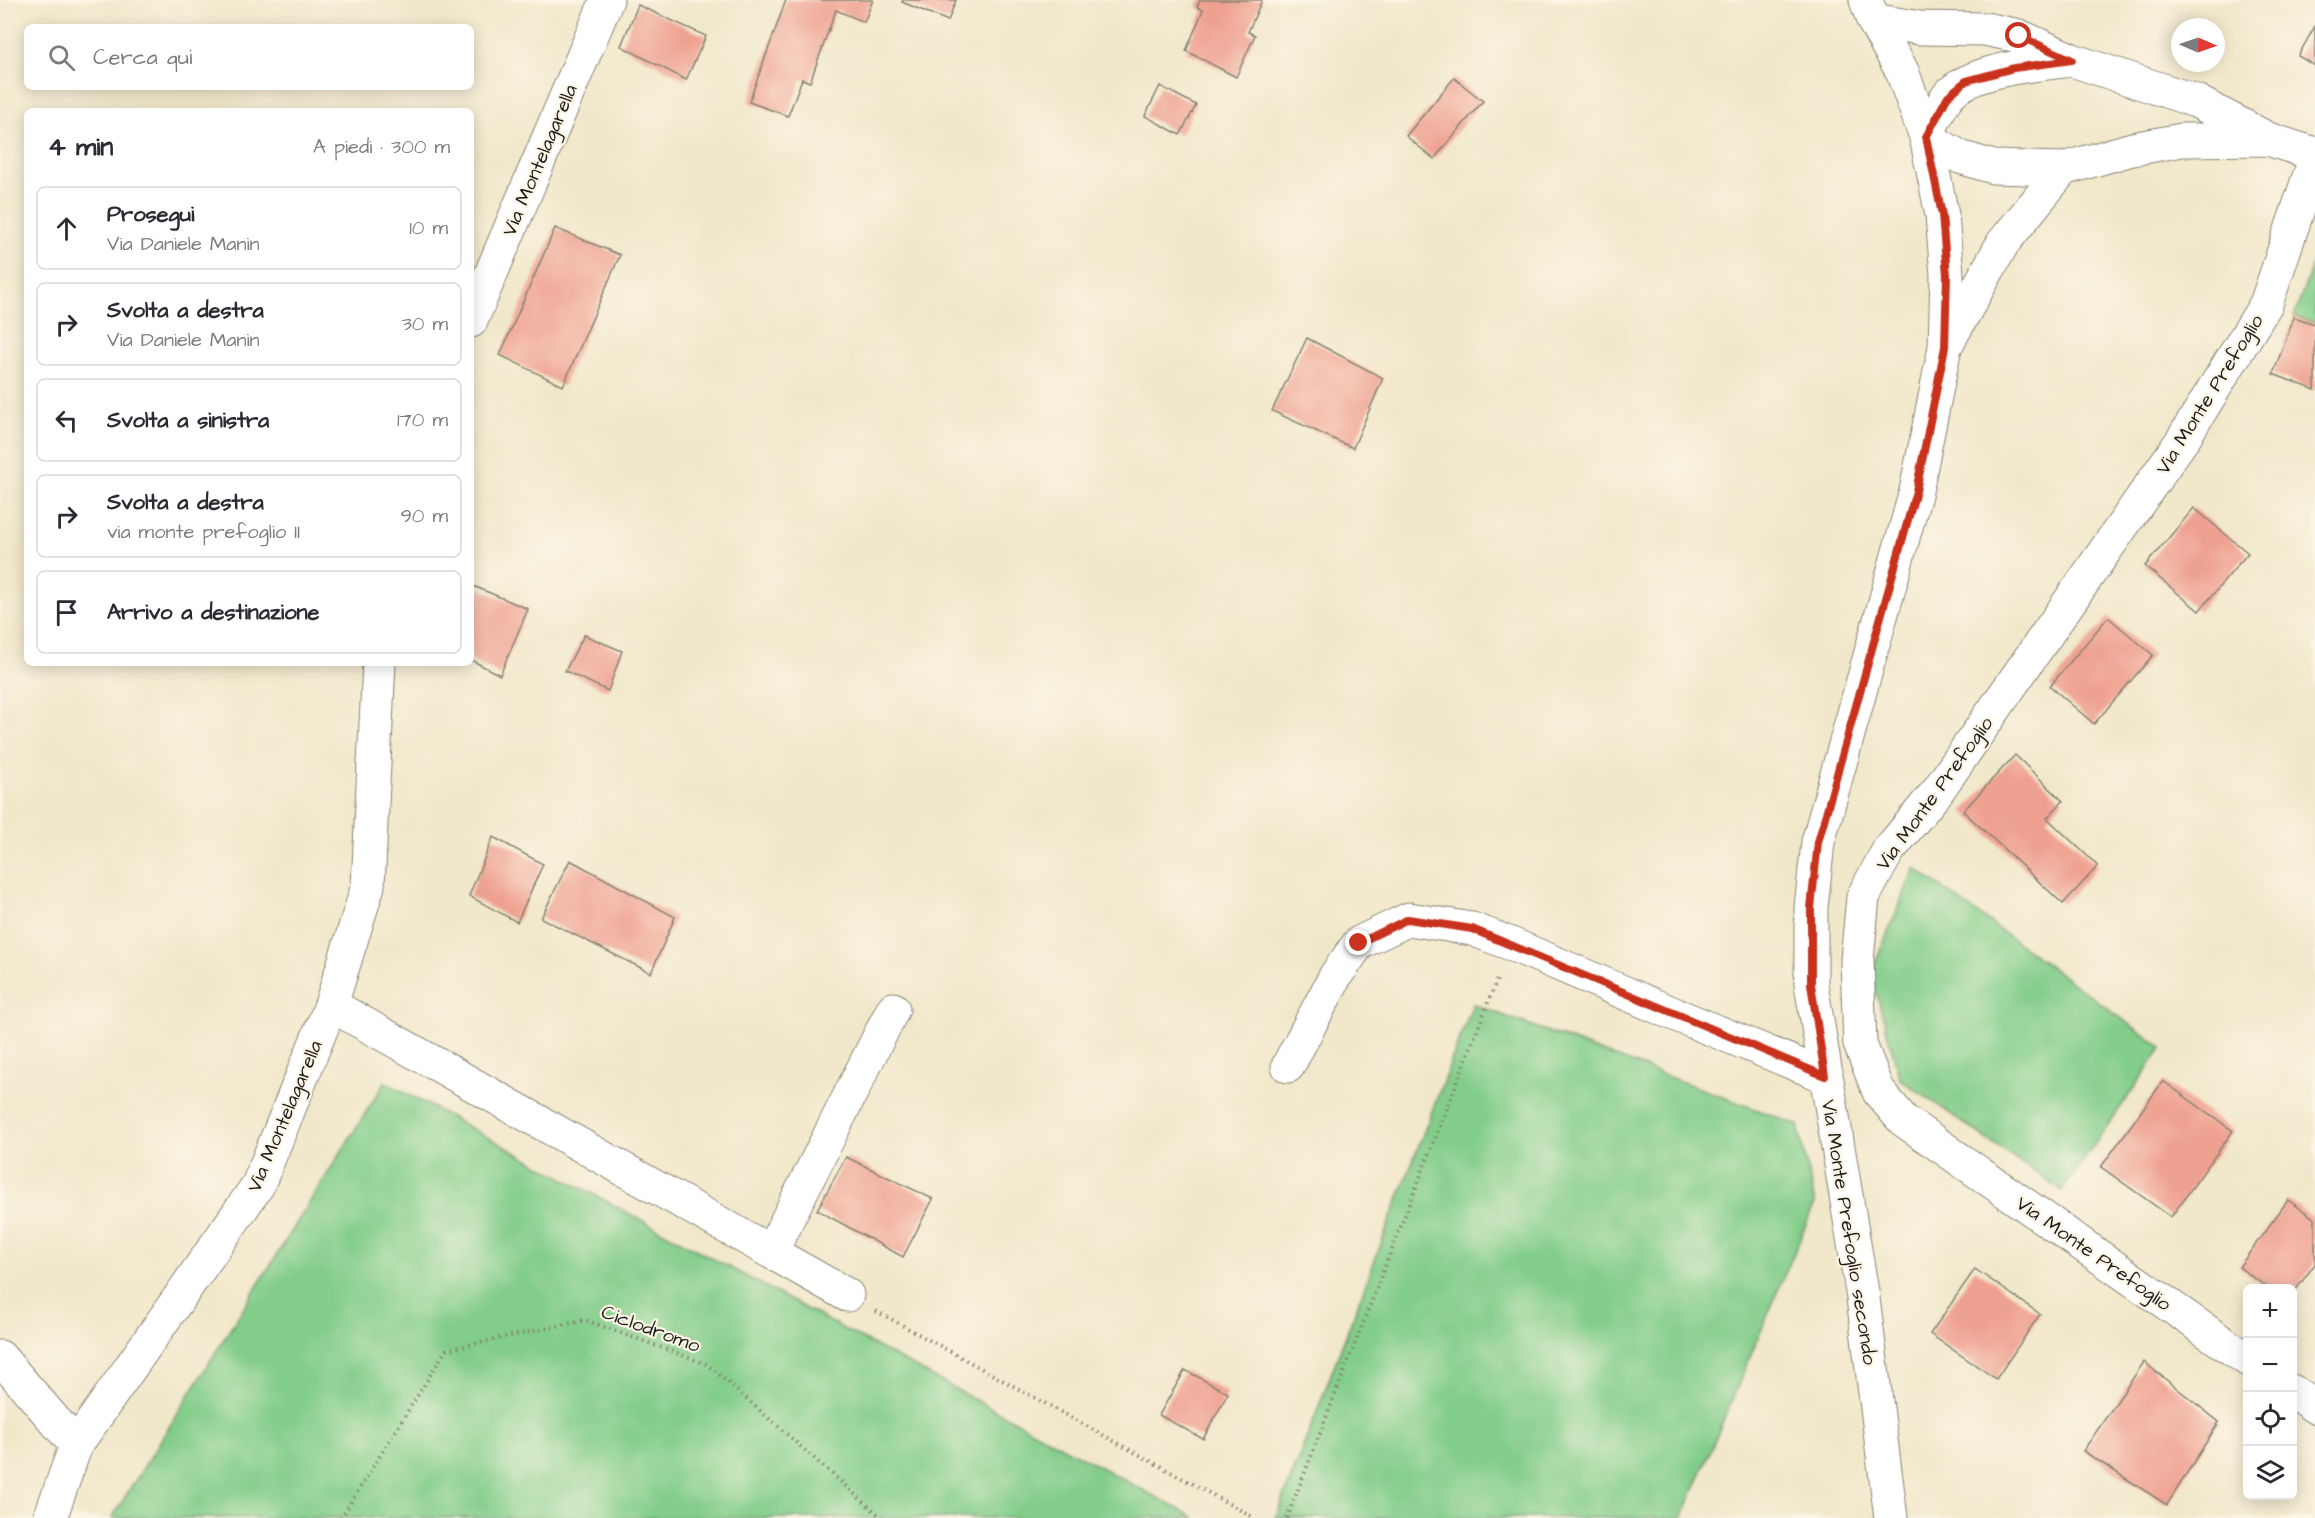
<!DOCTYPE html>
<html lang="it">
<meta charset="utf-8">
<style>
:root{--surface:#fff;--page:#f2f2f3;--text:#2b2b33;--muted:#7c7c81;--line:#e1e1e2}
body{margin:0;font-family:"Architects Daughter",sans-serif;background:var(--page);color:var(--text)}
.controls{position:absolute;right:18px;bottom:18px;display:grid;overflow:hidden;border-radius:9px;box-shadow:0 3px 15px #0003}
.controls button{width:54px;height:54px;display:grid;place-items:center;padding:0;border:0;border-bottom:2px solid var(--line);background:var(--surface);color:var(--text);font:30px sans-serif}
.compass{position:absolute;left:2171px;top:18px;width:54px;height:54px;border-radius:50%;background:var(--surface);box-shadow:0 3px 15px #0003;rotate:92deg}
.stop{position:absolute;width:18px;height:18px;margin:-14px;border:4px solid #c8321e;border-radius:50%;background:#fff}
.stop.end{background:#c8321e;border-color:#fff;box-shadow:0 2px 6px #0008}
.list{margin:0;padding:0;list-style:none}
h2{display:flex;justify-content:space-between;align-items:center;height:78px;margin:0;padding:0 24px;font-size:26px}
h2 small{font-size:20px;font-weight:400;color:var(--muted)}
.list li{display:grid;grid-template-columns:39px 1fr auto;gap:18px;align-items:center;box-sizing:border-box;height:84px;margin:0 12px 12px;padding:0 12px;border:2px solid var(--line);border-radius:9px}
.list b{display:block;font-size:22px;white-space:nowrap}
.list p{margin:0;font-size:20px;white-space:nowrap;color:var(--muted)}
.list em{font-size:20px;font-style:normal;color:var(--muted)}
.icon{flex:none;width:33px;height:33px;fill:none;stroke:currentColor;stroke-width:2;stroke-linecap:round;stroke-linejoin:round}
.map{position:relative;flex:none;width:2315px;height:1518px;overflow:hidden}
.search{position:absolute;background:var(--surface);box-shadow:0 3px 15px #0003;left:24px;top:24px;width:450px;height:66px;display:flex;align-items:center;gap:15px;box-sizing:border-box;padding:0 21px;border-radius:9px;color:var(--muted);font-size:22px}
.panel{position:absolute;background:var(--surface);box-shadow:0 3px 15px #0003;left:24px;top:108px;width:450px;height:558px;border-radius:9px}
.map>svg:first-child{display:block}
.green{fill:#82cd8a;stroke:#4f7453;stroke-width:1.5}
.building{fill:#efa191}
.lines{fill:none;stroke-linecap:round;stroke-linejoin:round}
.minor-casing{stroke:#868273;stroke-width:35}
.tertiary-casing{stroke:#868273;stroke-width:35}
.secondary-casing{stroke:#868273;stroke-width:35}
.path{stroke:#868273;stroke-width:4;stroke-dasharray:1.5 4.5;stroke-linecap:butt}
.minor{stroke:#fff;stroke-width:33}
.tertiary{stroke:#fff;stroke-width:33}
.secondary{stroke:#fff;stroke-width:33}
.route{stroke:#c8321e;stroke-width:8}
.labels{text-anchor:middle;stroke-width:4.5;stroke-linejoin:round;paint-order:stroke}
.street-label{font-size:20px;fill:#1c1c1c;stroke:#fcf5e5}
</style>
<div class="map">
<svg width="2315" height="1518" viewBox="0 0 2315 1518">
<rect width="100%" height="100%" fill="#fcf5e5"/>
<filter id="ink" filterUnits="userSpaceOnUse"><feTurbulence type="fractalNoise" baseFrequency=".0167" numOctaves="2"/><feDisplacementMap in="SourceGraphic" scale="12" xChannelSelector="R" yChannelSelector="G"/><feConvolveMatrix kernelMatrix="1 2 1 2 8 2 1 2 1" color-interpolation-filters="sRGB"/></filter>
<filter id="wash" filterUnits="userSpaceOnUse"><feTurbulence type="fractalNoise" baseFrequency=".008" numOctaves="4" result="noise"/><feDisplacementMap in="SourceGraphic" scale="24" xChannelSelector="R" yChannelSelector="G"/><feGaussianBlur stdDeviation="1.35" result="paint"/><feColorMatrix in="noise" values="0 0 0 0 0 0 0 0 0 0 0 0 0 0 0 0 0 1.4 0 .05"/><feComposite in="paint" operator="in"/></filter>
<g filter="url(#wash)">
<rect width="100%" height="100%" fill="#f1e7ca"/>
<!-- green -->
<path class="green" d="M 2315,257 L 2315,323 L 2294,317 Z
M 1915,868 L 2162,1048 L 2062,1191 L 1900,1079 L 1871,973 Z
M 1473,1004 L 1798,1125 L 1815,1203 L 1682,1518 L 1276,1518 Z
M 385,1082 L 1195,1518 L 112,1518 Z"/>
<g id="blocks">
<!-- building -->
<path class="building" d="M 786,0 L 873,0 L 864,22 L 836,10 L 810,82 L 802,79 L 788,116 L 749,102 Z
M 903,0 L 956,0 L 948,21 L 902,2 Z
M 1200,0 L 1262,0 L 1248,32 L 1255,35 L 1236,77 L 1186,51 L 1203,10 L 1197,7 Z
M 638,5 L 706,36 L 686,80 L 621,46 Z
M 2315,26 L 2315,66 L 2298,56 Z
M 1454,78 L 1483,101 L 1434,159 L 1406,136 Z
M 1160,86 L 1196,105 L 1180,135 L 1145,116 Z
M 555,228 L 620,255 L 563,386 L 500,355 Z
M 2294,317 L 2315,324 L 2315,390 L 2273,374 Z
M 1307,338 L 1383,378 L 1353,448 L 1272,411 Z
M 2194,508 L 2248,553 L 2199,611 L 2145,566 Z
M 471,585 L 528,609 L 500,675 L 471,660 Z
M 2108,617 L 2153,655 L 2094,724 L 2050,686 Z
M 584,635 L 622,651 L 608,691 L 565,671 Z
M 2015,755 L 2063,801 L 2047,818 L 2098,866 L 2063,904 L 1963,811 Z
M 493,837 L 543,864 L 517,922 L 469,896 Z
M 570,860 L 675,917 L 651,973 L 541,918 Z
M 2163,1081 L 2233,1131 L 2171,1217 L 2101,1167 Z
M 846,1157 L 933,1199 L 903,1257 L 817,1210 Z
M 2288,1200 L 2315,1219 L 2315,1264 L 2292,1295 L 2292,1288 L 2268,1288 L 2239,1267 Z
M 1975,1269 L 2040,1314 L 1996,1379 L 1930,1334 Z
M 2144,1362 L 2219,1422 L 2167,1505 L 2083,1451 Z
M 1185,1370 L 1228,1393 L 1203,1439 L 1159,1415 Z"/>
</g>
</g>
<g filter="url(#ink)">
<use href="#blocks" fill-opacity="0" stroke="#868273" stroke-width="1.5"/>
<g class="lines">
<defs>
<path id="minor" d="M 471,321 L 607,0
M 331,1005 L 771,1252 L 893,1009
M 1288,1066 L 1336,975 L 1359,943 L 1409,919 L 1472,929 L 1511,944 L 1667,1011 L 1825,1076
M 771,1252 L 847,1295
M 0,1357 L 76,1445
M 2248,1360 L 1903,1120 L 1879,1092 L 1860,1044 L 1857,960 L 1863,897 L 1888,851 L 1936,793 L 2183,439 L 2266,304 L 2315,159
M 2292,1391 L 2315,1407
M 50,1518 L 76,1445 L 258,1185 L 331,1005 L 368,886 L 379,663"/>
<path id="tertiary" d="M 1873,20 L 1920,28 L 1985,29 L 2019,36 L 2072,60 L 2196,101 L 2268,139 L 2315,154
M 2072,60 C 2039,64 1970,69 1948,96 C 1939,107 1933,124 1926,137 L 1960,157 L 1993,167 L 2063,169 L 2132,149 L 2182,140 L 2268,139
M 1945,347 L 2003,243 L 2063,169"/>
<path id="secondary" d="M 1866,0 L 1873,20 L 1902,71 L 1926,137 L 1942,215 L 1947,275 L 1945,347 L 1916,491 L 1818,842 L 1811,908 L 1811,984 L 1863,1298 L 1891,1518"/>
</defs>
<!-- minor casing -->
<use href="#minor" class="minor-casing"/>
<!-- tertiary casing -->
<use href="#tertiary" class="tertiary-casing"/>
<!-- secondary casing -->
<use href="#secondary" class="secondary-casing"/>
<!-- path -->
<path class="path" d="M 876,1311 L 1255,1518
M 341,1518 L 446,1350 L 585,1320 L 707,1364 L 882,1518
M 1287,1518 L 1498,977"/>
<!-- minor -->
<use href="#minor" class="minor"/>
<!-- tertiary -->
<use href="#tertiary" class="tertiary"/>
<!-- secondary -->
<use href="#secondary" class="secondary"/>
</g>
</g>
<g class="lines" filter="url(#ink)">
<!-- route -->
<path class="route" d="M 1359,943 L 1408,919 L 1472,929 L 1825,1076 L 1811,984 L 1811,908 L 1818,842 L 1916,491 L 1945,347 L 1947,275 L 1942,215 L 1926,137 L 1948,96 L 1966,81 L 2014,68 L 2072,60 L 2019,36"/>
</g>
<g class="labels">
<!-- street labels -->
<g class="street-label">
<text transform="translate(539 160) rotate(-67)" y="7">Via Montelagarella</text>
<text transform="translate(2209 394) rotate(-58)" y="7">Via Monte Prefoglio</text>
<text transform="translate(1934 793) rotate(-54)" y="7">Via Monte Prefoglio</text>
<text transform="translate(284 1116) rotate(-67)" y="7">Via Montelagarella</text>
<text transform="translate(1850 1232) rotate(81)" y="7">Via Monte Prefoglio secondo</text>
<text transform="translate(2094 1253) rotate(35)" y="7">Via Monte Prefoglio</text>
<text transform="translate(651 1328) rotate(20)" y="7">Ciclodromo</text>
</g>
</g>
</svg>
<div class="controls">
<button>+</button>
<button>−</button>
<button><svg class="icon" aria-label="locate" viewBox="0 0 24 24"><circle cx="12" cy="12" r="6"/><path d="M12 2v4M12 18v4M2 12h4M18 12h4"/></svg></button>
<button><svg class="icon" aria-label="layers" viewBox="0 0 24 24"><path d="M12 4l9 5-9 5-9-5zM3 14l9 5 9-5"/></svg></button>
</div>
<svg class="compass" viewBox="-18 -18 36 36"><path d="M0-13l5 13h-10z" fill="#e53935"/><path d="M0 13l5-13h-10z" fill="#7c7c81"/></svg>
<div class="stop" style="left:2019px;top:36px"></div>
<div class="stop end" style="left:1359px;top:943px"></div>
<div class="search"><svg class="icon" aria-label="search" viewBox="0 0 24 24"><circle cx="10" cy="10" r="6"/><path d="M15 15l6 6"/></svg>Cerca qui</div>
<section class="panel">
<h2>4 min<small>A piedi · 300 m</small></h2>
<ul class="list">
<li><svg class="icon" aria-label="ahead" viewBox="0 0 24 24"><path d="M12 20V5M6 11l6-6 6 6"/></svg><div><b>Prosegui</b><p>Via Daniele Manin</p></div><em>10 m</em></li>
<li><svg class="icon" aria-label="right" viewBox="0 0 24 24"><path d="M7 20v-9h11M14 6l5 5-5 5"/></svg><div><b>Svolta a destra</b><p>Via Daniele Manin</p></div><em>30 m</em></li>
<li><svg class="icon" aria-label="left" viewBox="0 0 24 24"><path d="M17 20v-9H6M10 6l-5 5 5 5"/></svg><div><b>Svolta a sinistra</b></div><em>170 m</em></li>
<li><svg class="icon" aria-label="right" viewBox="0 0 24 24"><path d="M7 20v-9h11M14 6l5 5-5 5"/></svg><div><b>Svolta a destra</b><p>via monte prefoglio II</p></div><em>90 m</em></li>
<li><svg class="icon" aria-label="arrive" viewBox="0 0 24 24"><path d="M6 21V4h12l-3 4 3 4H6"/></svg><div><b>Arrivo a destinazione</b></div></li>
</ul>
</section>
</div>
